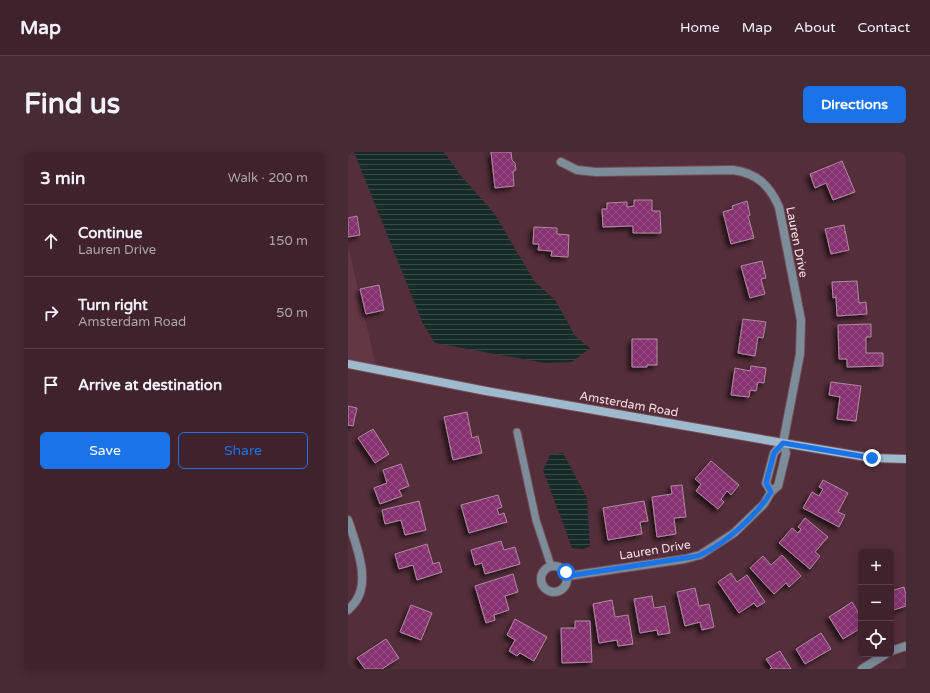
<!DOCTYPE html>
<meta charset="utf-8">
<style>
:root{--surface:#3f222c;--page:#462a34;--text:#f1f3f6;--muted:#ada4a9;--line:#583f48;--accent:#1a73e8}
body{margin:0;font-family:"Varela Round",sans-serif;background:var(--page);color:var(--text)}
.controls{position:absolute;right:12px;bottom:12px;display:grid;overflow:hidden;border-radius:6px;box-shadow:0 2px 10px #0003}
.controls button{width:36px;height:36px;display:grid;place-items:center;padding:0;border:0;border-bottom:1px solid var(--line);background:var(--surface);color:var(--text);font:20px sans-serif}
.stop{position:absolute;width:12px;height:12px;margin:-9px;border:3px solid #1a73e8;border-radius:50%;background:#fff}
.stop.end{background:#1a73e8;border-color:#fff;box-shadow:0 1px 4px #0008}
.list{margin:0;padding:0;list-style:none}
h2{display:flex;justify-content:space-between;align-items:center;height:52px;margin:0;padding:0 16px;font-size:17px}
h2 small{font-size:13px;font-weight:400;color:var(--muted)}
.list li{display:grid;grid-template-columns:26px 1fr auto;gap:12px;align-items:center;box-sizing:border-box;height:72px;padding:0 16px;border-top:1px solid var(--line)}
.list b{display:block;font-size:15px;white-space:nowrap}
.list p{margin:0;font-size:13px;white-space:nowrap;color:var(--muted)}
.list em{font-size:13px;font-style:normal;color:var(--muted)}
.actions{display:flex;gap:8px;padding:12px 16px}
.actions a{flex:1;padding:9px 0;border:1px solid var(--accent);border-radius:6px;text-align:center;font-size:14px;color:var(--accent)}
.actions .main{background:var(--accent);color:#fff}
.icon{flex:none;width:22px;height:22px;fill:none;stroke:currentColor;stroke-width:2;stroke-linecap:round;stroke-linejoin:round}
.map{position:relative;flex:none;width:558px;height:517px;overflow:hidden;border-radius:6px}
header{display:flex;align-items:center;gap:24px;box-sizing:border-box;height:56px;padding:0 20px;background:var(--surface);border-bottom:1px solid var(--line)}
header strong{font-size:19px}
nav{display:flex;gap:22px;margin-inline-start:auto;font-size:14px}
.intro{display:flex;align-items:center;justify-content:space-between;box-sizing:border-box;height:96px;padding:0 24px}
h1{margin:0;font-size:28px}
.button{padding:10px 18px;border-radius:6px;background:var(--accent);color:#fff;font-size:14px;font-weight:700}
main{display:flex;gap:24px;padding:0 24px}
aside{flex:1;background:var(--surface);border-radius:6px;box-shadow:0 2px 10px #0003}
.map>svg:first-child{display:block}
.built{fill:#643745}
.water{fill:url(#water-rules)}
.building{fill:url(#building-cross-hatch);stroke:#b089a2;filter:url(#shadow)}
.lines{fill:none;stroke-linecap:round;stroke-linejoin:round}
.lane-casing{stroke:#724e59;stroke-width:9}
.street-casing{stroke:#724e59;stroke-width:10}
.secondary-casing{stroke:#724e59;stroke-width:10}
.lane{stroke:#7c8d99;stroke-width:7}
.street{stroke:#7c8d99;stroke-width:8}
.secondary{stroke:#a0bacd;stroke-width:8}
.route{stroke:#1a73e8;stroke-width:5}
.labels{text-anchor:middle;stroke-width:3;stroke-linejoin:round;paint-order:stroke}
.street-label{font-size:12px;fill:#f9e0e6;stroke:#542e3a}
</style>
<header>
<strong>Map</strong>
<nav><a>Home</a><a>Map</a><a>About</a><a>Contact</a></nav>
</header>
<div class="intro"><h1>Find us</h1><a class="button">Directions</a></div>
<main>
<aside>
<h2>3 min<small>Walk · 200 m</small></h2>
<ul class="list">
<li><svg class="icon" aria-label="ahead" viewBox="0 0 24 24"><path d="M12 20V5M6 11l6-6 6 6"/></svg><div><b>Continue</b><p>Lauren Drive</p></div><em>150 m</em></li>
<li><svg class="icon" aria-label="right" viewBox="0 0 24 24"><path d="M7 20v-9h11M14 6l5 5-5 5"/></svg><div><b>Turn right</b><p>Amsterdam Road</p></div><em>50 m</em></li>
<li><svg class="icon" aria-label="arrive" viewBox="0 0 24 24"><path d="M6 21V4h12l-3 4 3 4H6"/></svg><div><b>Arrive at destination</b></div></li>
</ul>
<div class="actions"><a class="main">Save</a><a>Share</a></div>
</aside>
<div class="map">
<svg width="558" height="517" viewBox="0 0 558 517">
<defs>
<pattern id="water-rules" width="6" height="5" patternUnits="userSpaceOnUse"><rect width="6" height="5" fill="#162a26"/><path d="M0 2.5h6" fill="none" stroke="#394946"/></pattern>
<pattern id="building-cross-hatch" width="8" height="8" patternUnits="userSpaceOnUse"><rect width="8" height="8" fill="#86336f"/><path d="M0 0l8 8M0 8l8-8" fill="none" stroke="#985084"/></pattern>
<filter id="shadow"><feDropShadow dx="-3.5" dy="3.5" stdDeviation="2" flood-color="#0009"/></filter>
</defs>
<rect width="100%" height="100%" fill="#542e3a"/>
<!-- built -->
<path class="built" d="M 0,94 L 29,218 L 0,212 Z"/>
<!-- water -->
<path class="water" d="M 6,0 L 96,0 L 113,24 L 146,61 L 186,129 L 207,148 L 227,184 L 242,196 L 224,210 L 197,211 L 87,191 L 75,172 Z
M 215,301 L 239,346 L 242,394 L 235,397 L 224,396 L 195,318 L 202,303 Z"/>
<!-- building -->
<path class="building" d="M 143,0 L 163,0 L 164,8 L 167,11 L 168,18 L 165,20 L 166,34 L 147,36 Z
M 494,9 L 507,40 L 485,48 L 478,31 L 467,36 L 462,22 Z
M 286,48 L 304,48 L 304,59 L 312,59 L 313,81 L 285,81 L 285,74 L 255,75 L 254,57 L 259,57 L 259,51 L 279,50 L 279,55 L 286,54 Z
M 399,49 L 402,63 L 400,64 L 406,86 L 383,92 L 375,60 L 385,57 L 384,54 Z
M 9,64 L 12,83 L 0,85 L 0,66 Z
M 496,73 L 501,98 L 483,102 L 477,77 Z
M 186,75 L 209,76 L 209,82 L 221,83 L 220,105 L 203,104 L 204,99 L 190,98 L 191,92 L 185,92 Z
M 414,109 L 418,126 L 413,127 L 417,142 L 402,146 L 393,114 Z
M 509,129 L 511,151 L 518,150 L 519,162 L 489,164 L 488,145 L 485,146 L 484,130 Z
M 31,133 L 36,158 L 18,162 L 12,137 Z
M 395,167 L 418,170 L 415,186 L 410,185 L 407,204 L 390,201 Z
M 523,172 L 523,185 L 518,185 L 518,201 L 535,201 L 535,214 L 499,215 L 499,207 L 491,207 L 490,173 Z
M 284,187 L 309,187 L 309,213 L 299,213 L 299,215 L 284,215 Z
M 403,214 L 418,216 L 416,231 L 410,230 L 408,239 L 402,238 L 401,245 L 383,243 L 387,216 L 402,219 Z
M 483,230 L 513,234 L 508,269 L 489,267 L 492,245 L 481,243 Z
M 0,254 L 9,256 L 5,274 L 0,273 Z
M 119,260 L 124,286 L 130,284 L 134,301 L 105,308 L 96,265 Z
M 25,277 L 41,302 L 27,311 L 10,286 Z
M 363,309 L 391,333 L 383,343 L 379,339 L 373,347 L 376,350 L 370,357 L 348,339 L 353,332 L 347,327 Z
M 53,312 L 61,334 L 51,338 L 54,344 L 32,352 L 26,336 L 39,331 L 35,318 Z
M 475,328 L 500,341 L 490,360 L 497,363 L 491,375 L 455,356 L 464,340 L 471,344 L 475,337 L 471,335 Z
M 334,333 L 338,365 L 326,366 L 328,382 L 309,385 L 304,345 L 324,342 L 323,334 Z
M 150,343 L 154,355 L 149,357 L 151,363 L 156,361 L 159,370 L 121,381 L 113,353 Z
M 71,349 L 78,378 L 57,383 L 53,368 L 37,372 L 34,358 Z
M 296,349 L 300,369 L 292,370 L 294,382 L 260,388 L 255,356 Z
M 457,366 L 480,385 L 467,400 L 472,404 L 462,417 L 431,391 L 444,376 L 450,381 L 453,377 L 450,375 Z
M 153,389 L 156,398 L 167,395 L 172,412 L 137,422 L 134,411 L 127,413 L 123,398 Z
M 79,392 L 85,412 L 91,410 L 94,420 L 69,428 L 65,413 L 51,417 L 47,402 Z
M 434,403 L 453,424 L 441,435 L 438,431 L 426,442 L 402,416 L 415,404 L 423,413 Z
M 383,421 L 389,430 L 399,423 L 417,450 L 409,455 L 406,451 L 391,461 L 370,430 Z
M 165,422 L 170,440 L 157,444 L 161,458 L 146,463 L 147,468 L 138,471 L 127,434 Z
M 556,435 L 558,443 L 558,454 L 543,459 L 543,439 Z
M 347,436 L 351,454 L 361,452 L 366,475 L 354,478 L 352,470 L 337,474 L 329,440 Z
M 304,444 L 306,456 L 317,454 L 322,481 L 310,483 L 309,478 L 292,481 L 286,447 Z
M 264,448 L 267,465 L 280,463 L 285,492 L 270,494 L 269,488 L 251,491 L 245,452 Z
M 504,450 L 513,465 L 513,476 L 495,487 L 481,465 Z
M 63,453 L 84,461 L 73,488 L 52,480 Z
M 167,467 L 199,485 L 186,509 L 172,501 L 169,504 L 161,499 L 167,488 L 159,483 Z
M 227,469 L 242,469 L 244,510 L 214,511 L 213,476 L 227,476 Z
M 473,481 L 483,497 L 457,512 L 448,497 Z
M 38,487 L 51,506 L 34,517 L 17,517 L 9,506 Z
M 432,499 L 443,517 L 422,517 L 424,516 L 418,507 Z"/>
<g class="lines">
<defs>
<path id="lane" d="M 169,280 L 188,368 L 203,414"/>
<path id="street" d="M 213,10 L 229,18 L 248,20 L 385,18 C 409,21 422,34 431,55 L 453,168 L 452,202 L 435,291 L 438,301 L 430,334 L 423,340 L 416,352 L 386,381 L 352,403 L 337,407 L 220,424
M 423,340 L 418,331 L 426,301 L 435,291
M 0,368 C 7,390 23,427 8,449 C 6,452 3,455 0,458
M193 427a13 13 0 1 1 26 0a13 13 0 1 1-26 0Z
M 543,499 L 558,494
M 514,517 L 538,502"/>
<path id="secondary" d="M 0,212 L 138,239 L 435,291 L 524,306 L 558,307"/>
</defs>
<!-- lane casing -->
<use href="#lane" class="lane-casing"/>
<!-- street casing -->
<use href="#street" class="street-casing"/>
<!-- secondary casing -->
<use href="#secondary" class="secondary-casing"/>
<!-- lane -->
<use href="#lane" class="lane"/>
<!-- street -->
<use href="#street" class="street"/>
<!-- secondary -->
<use href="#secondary" class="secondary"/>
</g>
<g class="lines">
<!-- route -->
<path class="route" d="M 218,420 L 220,424 L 337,406 C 342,405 347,405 352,403 C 377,392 409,363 423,340 L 418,331 L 426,301 L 435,291 L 524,306"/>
</g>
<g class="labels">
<!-- street labels -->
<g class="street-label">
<text transform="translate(449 90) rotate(79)" y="4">Lauren Drive</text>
<text transform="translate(281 252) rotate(10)" y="4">Amsterdam Road</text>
<text transform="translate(307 398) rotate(-9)" y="4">Lauren Drive</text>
</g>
</g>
</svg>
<div class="controls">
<button>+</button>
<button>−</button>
<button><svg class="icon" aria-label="locate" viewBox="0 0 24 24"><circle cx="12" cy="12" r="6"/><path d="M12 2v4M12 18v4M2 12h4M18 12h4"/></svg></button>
</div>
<div class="stop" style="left:218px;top:420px"></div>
<div class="stop end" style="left:524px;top:306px"></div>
</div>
</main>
